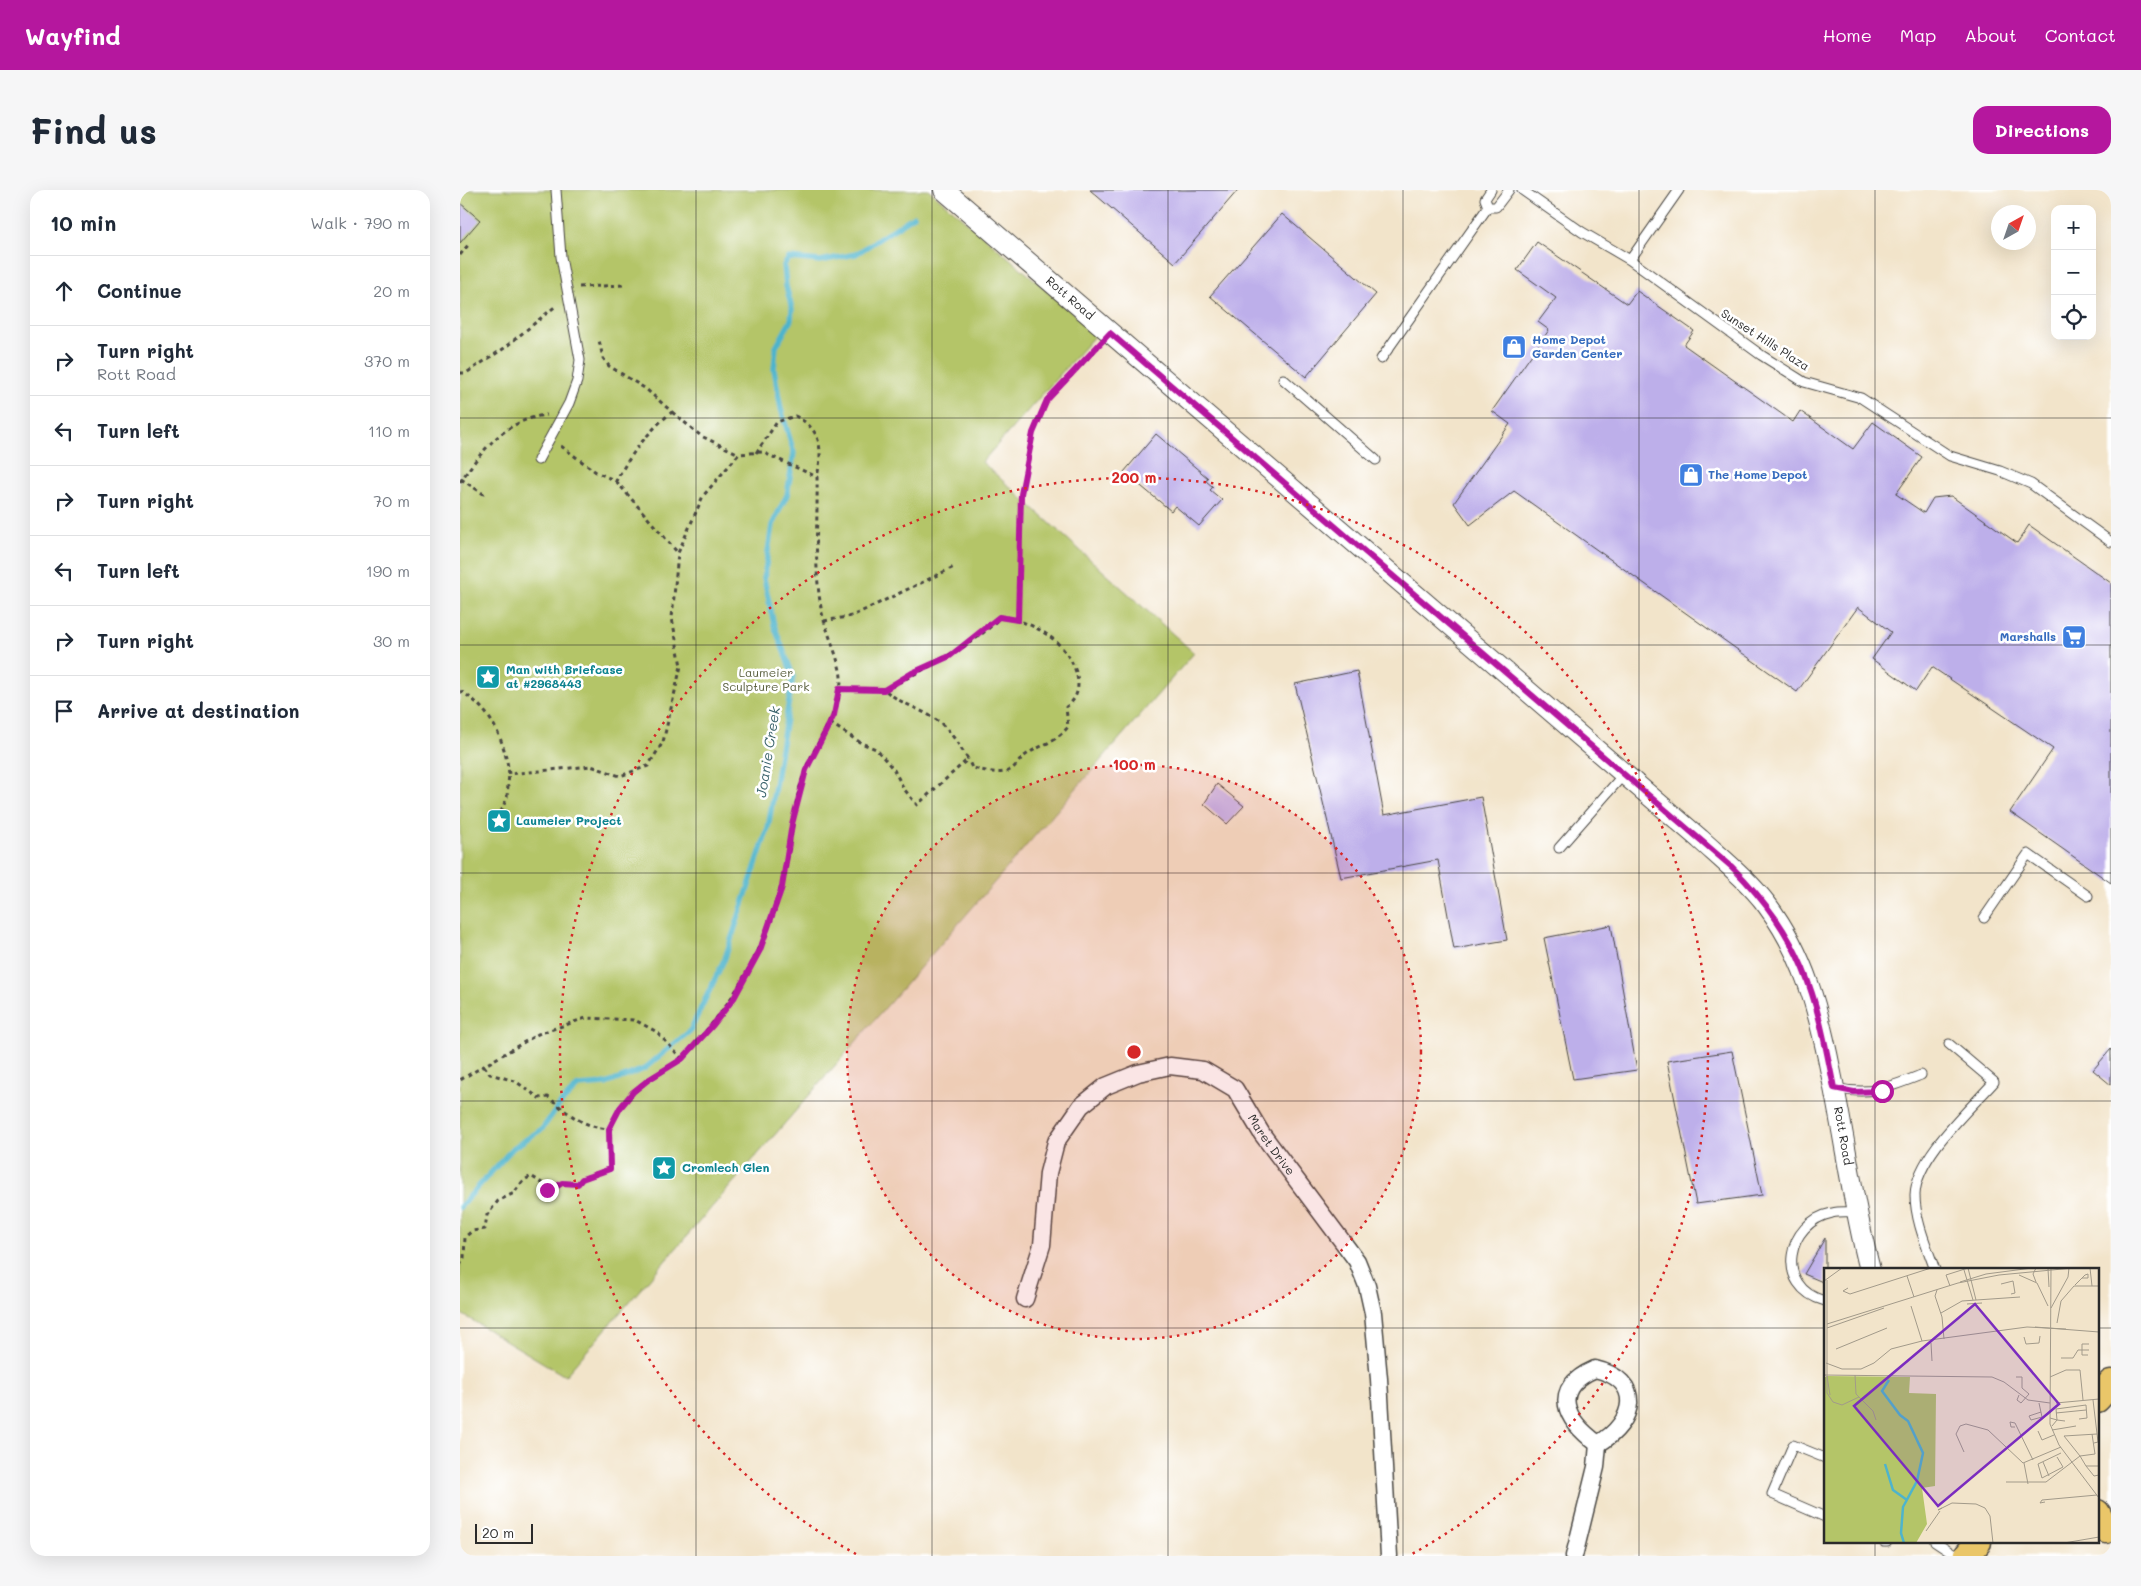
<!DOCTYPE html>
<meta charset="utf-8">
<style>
:root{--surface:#fff;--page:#f6f6f7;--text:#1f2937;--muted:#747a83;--line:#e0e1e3;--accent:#b5179e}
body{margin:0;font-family:Mali,sans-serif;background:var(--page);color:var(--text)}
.controls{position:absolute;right:15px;top:15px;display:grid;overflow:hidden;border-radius:10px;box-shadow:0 5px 20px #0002}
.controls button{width:45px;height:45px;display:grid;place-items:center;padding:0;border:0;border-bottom:1px solid var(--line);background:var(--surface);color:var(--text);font:25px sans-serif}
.compass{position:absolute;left:1531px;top:15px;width:45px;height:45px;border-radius:50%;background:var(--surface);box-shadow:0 5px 20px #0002;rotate:40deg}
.scale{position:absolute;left:15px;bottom:12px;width:58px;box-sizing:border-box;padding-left:5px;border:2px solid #2b2b2b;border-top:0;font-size:14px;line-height:18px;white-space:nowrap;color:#2b2b2b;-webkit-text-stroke:4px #fff;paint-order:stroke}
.stop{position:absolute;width:15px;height:15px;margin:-11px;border:4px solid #b5179e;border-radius:50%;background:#fff}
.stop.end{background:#b5179e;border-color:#fff;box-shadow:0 1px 5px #0008}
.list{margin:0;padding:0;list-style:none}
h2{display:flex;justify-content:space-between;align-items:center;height:65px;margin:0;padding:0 20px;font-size:21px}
h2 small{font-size:16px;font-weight:400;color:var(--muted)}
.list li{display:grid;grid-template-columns:32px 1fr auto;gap:15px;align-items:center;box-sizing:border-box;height:70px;padding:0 20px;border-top:1px solid var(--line)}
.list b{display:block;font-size:19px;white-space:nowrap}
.list p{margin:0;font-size:16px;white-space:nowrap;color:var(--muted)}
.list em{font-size:16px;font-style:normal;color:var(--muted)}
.icon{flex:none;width:28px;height:28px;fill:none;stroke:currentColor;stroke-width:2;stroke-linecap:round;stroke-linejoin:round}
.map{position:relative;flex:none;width:1651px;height:1366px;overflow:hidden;border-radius:15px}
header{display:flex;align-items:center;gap:30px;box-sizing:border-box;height:70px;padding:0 25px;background:var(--accent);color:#fff}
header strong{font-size:24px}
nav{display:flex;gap:28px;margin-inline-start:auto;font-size:18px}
.intro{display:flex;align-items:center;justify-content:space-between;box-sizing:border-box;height:120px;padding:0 30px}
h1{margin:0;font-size:35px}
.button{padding:12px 22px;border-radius:15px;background:var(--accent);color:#fff;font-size:18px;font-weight:700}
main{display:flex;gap:30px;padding:0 30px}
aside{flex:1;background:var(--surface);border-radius:15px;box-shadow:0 5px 20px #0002}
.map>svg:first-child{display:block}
.green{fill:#b4c568;stroke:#70784a}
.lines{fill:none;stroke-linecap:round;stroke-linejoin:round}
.stream{stroke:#4eb4cc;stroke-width:5.5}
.building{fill:#bdafea}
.service-casing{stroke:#494743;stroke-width:11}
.minor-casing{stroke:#494743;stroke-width:19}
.tertiary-casing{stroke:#494743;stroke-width:22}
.primary-casing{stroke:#494743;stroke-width:29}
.path{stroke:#494743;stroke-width:3;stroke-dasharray:4 4;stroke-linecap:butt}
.service{stroke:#fff;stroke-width:9}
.minor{stroke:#fff;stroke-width:16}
.tertiary{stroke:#fff;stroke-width:20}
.primary{stroke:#eac669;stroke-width:26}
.route{stroke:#b5179e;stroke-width:6}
.grid{fill:none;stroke:#2b2b2b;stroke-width:1;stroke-opacity:0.55}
.ring{fill:none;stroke:#d62828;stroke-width:2.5;stroke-dasharray:2.5 5}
.labels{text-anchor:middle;stroke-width:5;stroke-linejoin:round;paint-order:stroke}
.street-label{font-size:12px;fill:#2b2b2b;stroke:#fff}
.shop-label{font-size:12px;font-weight:bold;fill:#366cbe;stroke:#fff;text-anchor:start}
.culture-label{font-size:12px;font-weight:bold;fill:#0d838f;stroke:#fff;text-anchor:start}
.park-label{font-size:12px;fill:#5b6140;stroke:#fff}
.water-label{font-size:14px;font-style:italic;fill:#39626b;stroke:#fff}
.inset-river{fill:none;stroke:#4eb4cc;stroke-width:2.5}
.inset-road{fill:none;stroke:#a29a8a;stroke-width:1}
.view{fill:#7b2cbf;fill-opacity:0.15;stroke:#7b2cbf;stroke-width:2.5}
.inset-edge{fill:none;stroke:#2b2b2b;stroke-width:2.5}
.centre{fill:#d62828;stroke:#fff;stroke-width:2.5}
.ring-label{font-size:15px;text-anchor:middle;font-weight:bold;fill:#d62828;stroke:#fff;stroke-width:5;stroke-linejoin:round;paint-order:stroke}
</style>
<header>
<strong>Wayfind</strong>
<nav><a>Home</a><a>Map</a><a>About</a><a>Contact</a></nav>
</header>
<div class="intro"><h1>Find us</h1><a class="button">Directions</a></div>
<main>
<aside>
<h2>10 min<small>Walk · 790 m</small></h2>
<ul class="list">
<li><svg class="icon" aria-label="ahead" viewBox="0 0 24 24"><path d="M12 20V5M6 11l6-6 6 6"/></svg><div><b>Continue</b></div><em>20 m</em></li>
<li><svg class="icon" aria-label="right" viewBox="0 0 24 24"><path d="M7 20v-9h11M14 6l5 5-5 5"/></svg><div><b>Turn right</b><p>Rott Road</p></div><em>370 m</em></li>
<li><svg class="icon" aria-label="left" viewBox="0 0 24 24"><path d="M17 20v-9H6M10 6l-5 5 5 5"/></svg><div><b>Turn left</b></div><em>110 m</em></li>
<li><svg class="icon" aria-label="right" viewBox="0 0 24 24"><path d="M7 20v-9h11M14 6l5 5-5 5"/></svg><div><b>Turn right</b></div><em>70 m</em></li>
<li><svg class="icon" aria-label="left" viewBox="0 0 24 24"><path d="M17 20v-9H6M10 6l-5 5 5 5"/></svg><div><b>Turn left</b></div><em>190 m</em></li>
<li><svg class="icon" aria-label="right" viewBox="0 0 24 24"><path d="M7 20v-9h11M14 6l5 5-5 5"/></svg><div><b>Turn right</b></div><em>30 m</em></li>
<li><svg class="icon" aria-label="arrive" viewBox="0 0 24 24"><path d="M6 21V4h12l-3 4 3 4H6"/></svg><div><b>Arrive at destination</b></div></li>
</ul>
</aside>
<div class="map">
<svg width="1651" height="1366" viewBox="0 0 1651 1366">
<rect width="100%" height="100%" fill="#fff"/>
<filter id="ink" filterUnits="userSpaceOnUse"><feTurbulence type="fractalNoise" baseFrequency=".02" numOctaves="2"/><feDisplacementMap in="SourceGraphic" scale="10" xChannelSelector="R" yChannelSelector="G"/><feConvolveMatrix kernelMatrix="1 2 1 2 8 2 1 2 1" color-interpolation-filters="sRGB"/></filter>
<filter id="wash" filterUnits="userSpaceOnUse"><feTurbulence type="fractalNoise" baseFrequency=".0096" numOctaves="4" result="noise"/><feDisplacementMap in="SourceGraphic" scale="20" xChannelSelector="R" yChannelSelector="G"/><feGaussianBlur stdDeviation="1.12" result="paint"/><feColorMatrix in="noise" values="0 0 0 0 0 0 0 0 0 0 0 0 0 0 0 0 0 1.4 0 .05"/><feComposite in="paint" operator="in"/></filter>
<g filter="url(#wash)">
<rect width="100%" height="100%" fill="#f2e4ca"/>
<!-- green -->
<path class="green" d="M 0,0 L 469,0 L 637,143 L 522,272 L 734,463 L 105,1186 L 0,1123 Z"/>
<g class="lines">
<!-- stream -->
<path class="stream" d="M 0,1017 L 53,958 L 82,939 L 100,914 L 118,896 L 146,894 L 184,879 L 230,841 L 265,768 L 308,638 L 333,486 L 314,435 L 304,388 L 312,335 L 327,305 L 334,263 L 321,219 L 314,179 L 316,157 L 331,130 L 332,119 L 326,96 L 324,75 L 329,68 L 360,71 L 396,64 L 454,26"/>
</g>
<g id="blocks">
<!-- building -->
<path class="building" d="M 630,0 L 778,0 L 715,73 Z
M 0,13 L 20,30 L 0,53 Z
M 822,24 L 916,104 L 846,187 L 750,106 Z
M 1077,52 L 1167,114 L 1177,101 L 1234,141 L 1224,155 L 1333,232 L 1340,221 L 1393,259 L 1413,232 L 1462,267 L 1436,304 L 1464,323 L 1473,308 L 1491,306 L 1557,353 L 1569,335 L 1651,393 L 1651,693 L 1550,622 L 1593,559 L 1472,477 L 1456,501 L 1412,469 L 1431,442 L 1398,417 L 1337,502 L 1054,301 L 1010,335 L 994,313 L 1050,234 L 1032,221 L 1089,140 L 1078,132 L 1096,108 L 1057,80 Z
M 696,244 L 748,288 L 746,291 L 753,297 L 750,300 L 762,310 L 739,336 L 715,316 L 711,321 L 664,282 Z
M 897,481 L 924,625 L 1021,607 L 1047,750 L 994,759 L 978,670 L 881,688 L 835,494 Z
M 757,594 L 784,616 L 767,634 L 744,614 Z
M 1151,735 L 1177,880 L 1113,889 L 1084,748 Z
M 1651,859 L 1651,895 L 1633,880 Z
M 1272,861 L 1302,1005 L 1236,1014 L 1207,871 Z
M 1365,1048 L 1365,1093 L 1344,1084 Z"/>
</g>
</g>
<g filter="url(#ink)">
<use href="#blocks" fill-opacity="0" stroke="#494743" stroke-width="1"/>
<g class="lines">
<defs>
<path id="service" d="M 1031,0 L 1025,9 L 1028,17 L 1036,17 L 1049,0
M 1062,0 L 1122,42 L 1170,70 L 1301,165 L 1344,192 L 1401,208 L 1490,266 L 1540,281 L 1571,294 L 1651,352
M 1170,70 L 1219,0
M 921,169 L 1028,17
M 823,189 L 916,270
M 78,270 L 109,213 L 117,191 L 120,170 L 101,67 L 96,0
M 1099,658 L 1164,584
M 1524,728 L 1568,664 L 1628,706
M 1375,898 C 1410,906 1428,898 1461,885
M 1475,1080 C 1467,1057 1455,1030 1455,1005 C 1456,967 1509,920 1534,892 L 1489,854
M 1365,1111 C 1313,1097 1327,1032 1372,1023 C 1380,1021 1388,1022 1396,1022
M 1365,1268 L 1333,1255 L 1312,1304 L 1365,1327
M 1424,1352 L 1427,1352
M 1475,1352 L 1496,1366"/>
<g id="minor">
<path id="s1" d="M 565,1109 L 582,1055 L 588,983 L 596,952 L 621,916 L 646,896 L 678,883 L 710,876 L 743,880 L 775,899 L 802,944 L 897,1071 L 907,1096 L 913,1123 L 919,1189 L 929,1366"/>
<path d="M 1135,1179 C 1184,1190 1176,1232 1138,1254 C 1105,1230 1089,1199 1135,1179 Z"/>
<path d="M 1114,1366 L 1136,1277 L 1138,1254"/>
</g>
<g id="tertiary">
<path id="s2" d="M 484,0 L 1240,649 C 1263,670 1288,690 1307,715 C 1345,766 1359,822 1371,883 C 1385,949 1393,1015 1410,1080"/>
</g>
<path id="primary" d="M 1637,1209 L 1651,1193
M 1637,1323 L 1646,1340
M 1507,1366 L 1518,1352"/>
</defs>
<!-- service casing -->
<use href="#service" class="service-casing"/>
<!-- minor casing -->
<use href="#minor" class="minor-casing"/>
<!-- tertiary casing -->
<use href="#tertiary" class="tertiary-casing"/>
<!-- primary casing -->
<use href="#primary" class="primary-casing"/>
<!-- path -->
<path class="path" d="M 0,65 L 9,54
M 119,97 L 165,95
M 0,183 L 6,183 L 43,159 L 97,115
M 212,222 L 241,246 L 279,264
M 101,256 L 136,282 L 156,291 C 170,265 189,240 212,222 L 186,199 L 149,176 L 143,168 L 139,150
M 296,263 L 317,232 L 335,226 C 362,239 363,260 357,287
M 1,289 L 25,305
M 156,291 L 218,363
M 0,292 C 22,260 46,229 87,225
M 558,430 L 561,304 L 573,243 L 587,210 L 638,157
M 364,431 L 392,426 L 494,377
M 425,500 C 454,483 521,453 539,427 C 556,429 572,434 586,444 C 609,458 633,498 606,517 L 608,537 C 593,555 577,555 562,568 C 557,573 555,578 548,581 C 537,585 523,580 512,578 L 508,569
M 0,501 C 31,518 45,551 49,584 L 131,576 L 160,586 L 188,576 L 203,552 L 221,476 L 212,428 L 218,363 L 243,306 L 279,264 L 302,262 L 357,287 C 358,332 353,378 362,423 C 366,440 381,474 381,488 C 381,522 358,549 346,579 C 331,617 332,659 321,698 C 302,769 271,815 222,869 L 197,842 L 175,830 L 126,828 L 78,844 L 0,890
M 370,533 L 401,553 L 416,559 L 434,580 L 444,599 L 457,615 L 508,569 C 498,554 488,536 472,527 C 456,517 439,513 425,500 L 379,499
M 41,622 L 47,607 L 49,584
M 24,876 L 30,884 L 55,891 L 79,908 L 88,907 C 108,923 122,937 149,939
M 0,1075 L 4,1068 L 5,1047 L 12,1041 L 25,1039 L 27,1025 L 38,1011 L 54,1003 L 63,991 L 71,986 L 82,993 L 88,1002 L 102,993 L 118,994 L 122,989 L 150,979 L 149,939 L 160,918 L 173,902 L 188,890 L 222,869"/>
<!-- service -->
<use href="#service" class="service"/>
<!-- minor -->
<use href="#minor" class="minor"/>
<!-- tertiary -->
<use href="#tertiary" class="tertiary"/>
<!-- primary -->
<use href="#primary" class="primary"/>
</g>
</g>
<g class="lines" filter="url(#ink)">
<!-- route -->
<path class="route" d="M 87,1000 L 90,1001 L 102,993 L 118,994 L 122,989 L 150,979 L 149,939 L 160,918 L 173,902 L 188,890 L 222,869 L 253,835 L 274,808 L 300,760 L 322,697 L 332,634 L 346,580 L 374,525 L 379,499 L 424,500 L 452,483 L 490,466 L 539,427 L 558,430 L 561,304 L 573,243 L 587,210 L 650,143 L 1272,677 C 1344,750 1355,801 1374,898 L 1394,902 L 1422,901"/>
</g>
<!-- grid -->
<path class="grid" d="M 236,0 L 236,1366M 472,0 L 472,1366M 708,0 L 708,1366M 943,0 L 943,1366M 1179,0 L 1179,1366M 1415,0 L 1415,1080M 0,228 L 1651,228M 0,455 L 1651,455M 0,683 L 1651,683M 0,911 L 1651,911M 0,1138 L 1365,1138M 1637,1138 L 1651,1138M 1415,1352 L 1415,1366"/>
<!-- distance rings -->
<circle cx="674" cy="862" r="287" fill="#d62828" fill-opacity=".12"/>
<g class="ring">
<circle cx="674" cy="862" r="287"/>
<path d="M396 1364A574 574 0 1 1 952 1364"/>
</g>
<!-- icons -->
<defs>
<symbol id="shop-square" viewBox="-11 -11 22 22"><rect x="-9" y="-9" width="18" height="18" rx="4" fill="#3f7fe0" stroke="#fff"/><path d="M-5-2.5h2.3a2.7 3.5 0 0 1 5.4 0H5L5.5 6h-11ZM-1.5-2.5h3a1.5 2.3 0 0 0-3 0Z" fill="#fff"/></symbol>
<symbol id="supermarket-square" viewBox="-11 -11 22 22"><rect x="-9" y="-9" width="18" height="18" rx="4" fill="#3f7fe0" stroke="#fff"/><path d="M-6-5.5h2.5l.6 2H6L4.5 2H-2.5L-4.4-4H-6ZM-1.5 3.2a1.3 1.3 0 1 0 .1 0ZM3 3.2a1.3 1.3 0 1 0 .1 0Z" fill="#fff"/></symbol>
<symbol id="sight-square" viewBox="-11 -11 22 22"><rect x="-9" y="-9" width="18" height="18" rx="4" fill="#0f9aa8" stroke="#fff"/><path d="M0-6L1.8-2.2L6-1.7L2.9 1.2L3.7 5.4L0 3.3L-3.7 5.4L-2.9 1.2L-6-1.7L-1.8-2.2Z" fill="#fff"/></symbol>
</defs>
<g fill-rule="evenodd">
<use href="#shop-square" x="1040" y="143" width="28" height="28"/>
<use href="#shop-square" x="1217" y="271" width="28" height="28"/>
<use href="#supermarket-square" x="1600" y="433" width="28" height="28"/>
<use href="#sight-square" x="14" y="473" width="28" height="28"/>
<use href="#sight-square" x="25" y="617" width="28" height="28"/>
<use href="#sight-square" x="190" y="964" width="28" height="28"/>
</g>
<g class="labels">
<!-- street labels -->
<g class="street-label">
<text dy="4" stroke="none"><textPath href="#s2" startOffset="166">Rott Road</textPath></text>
<text transform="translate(1305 150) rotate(33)" y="4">Sunset Hills Plaza</text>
<text dy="4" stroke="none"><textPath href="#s2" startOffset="1336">Rott Road</textPath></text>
<text dy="4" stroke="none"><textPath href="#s1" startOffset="441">Maret Drive</textPath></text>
</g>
<!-- shop labels -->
<g class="shop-label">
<text x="1072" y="154">Home Depot<tspan x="1072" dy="14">Garden Center</tspan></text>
<text x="1248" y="289">The Home Depot</text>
<text x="1596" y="451" text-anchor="end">Marshalls</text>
</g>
<!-- culture labels -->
<g class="culture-label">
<text x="46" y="484">Man with Briefcase<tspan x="46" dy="14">at #2968443</tspan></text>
<text x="56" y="635">Laumeier Project</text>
<text x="222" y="982">Cromlech Glen</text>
</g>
<!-- park labels -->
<g class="park-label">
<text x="306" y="487">Laumeier<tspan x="306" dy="14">Sculpture Park</tspan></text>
</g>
<!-- water labels -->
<g class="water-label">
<text transform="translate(308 562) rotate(-81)" y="5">Joanie Creek</text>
</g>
</g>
<!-- overview -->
<g transform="translate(1364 1078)">
<rect width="275" height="275" fill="#f2e4ca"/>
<path d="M 3,108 L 86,109 L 85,125 L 112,126 L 111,218 L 98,220 L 103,256 L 92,275 L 0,275 L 0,110 Z" fill="#b4c568"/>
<path class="inset-river" d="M 65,112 L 58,123 L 76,147 L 84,153 L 99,185 L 93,213 L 79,239 L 77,265 L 80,275M 61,196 L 69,222 L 83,232"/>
<path class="inset-road" d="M 144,0 L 152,32M 212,0 L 209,6 L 212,14M 227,0 L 226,156 L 235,177 L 275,230M 266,0 L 268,18M 224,1 L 225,19M 140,2 L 149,32M 195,7 L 213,15 L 224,38M 83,8 L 90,29M 3,12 L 3,125 L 9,134 L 18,137 L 35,129M 0,13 L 18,0M 136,14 L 162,6 L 208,0M 177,16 L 189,13 L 191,25 L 187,26M 251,17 L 261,7 L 264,6 L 264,10 L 258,10M 126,18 L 122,7 L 144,0M 24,20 L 19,23 L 26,26 L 107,0M 113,22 L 111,28 L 118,49 L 120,71M 143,36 L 158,35M 87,38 L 98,73 L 203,59 L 242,61M 227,40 L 244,9 L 245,0M 117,45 L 138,33 L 196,29M 233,55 L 237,33 L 250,18 L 275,18M 3,56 L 134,15 L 175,7 L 249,0M 211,59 L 275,64M 3,60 L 60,40M 200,69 L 202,76 L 215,75 L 216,68M 107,75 L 108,93M 12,81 L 63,60M 264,87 L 258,87 L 258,82 L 265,82M 237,90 L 249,90 L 254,82 L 258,82 L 258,76 L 265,76M 2,95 L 18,101 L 37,101 L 50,95 L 67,81 L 98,73M 0,107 L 168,109 L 180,114 L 204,132 L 226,135M 31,107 L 32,126 L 49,143 L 52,152M 3,108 L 6,127M 192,109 L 198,109 L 198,120 L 205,126 L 197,135 L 193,132 L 195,127M 226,109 L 242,102 L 256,102 L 259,132M 269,132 L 274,174 L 270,175M 215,135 L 218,149 L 207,152 L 205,148 L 217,144M 232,135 L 275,131M 232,145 L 262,142M 226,150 L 233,152 L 228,158M 241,153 L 233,152 L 232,141 L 262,137 L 263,150 L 255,151M 191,159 L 187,159 L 186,154 L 191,155 L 209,192M 228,162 L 252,158M 214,163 L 218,172 L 230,167M 268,166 L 271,186 L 256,188 L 262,198 L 275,198M 140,184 L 132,166 L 136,158 L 142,156 L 164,162 L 199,195 L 237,179M 233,189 L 239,199 L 218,210 L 214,196 L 237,185M 219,194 L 225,208M 200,195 L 204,216M 262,198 L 270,208 L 275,207M 182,214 L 222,214 L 256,188 L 240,168 L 273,166M 221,234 L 216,235 L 218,232 L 273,227M 118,240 L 114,242 L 128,235 L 152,236 L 161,240 L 166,248 L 169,275M 102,263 L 116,243M 240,275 L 275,269"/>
<path class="view" d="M 151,36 L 235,136 L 114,238 L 30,138 Z"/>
<rect width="275" height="275" class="inset-edge"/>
</g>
<circle cx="674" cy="862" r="8" class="centre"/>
<g class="ring-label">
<text x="674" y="293">200 m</text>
<text x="674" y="580">100 m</text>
</g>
</svg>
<div class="controls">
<button>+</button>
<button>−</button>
<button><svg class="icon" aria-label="locate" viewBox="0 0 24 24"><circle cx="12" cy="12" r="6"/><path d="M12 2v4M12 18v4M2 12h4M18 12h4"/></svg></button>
</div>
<svg class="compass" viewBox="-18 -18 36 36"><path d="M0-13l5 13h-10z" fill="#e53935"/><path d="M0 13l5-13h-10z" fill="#747a83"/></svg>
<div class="scale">20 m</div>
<div class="stop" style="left:1422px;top:901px"></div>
<div class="stop end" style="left:87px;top:1000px"></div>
</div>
</main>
